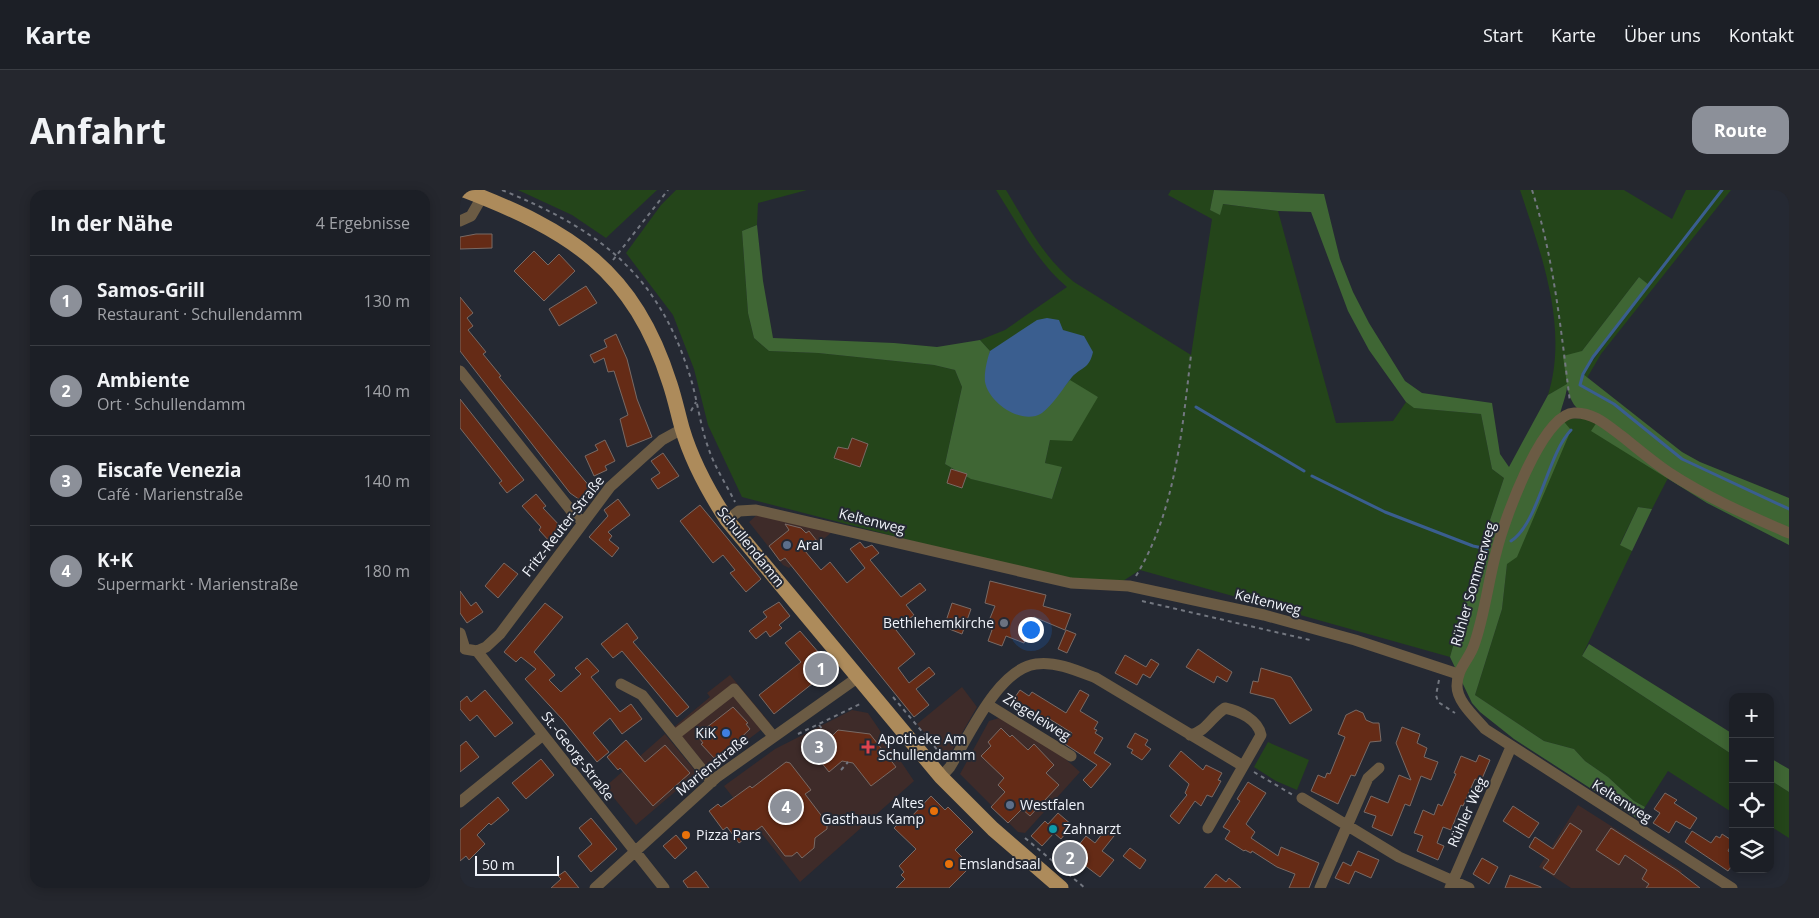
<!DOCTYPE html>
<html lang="de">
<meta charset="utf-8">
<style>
:root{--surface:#1c1f26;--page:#25272e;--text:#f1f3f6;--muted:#a0a2a7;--line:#3a3d43;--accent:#8c9099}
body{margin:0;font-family:"Open Sans",sans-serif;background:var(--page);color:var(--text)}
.controls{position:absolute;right:15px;bottom:15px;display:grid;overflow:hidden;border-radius:10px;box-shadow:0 2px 12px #0003}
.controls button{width:45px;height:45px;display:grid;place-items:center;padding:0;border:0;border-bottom:1px solid var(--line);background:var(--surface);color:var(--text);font:25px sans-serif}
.scale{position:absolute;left:15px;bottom:12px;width:84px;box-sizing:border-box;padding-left:5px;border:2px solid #f0f3fa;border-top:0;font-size:14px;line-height:18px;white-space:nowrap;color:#f0f3fa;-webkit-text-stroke:4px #252933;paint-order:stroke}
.you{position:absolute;left:570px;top:439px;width:18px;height:18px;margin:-12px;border:4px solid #fff;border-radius:50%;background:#1a73e8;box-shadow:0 0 0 8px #1a73e833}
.badge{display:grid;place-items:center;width:32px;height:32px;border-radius:50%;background:var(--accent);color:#fff;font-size:16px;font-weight:700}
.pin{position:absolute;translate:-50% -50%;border:2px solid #fff;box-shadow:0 1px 5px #0006}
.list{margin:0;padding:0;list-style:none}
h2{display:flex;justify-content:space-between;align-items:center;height:65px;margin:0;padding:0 20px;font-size:21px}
h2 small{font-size:16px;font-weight:400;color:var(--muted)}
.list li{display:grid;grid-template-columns:32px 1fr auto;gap:15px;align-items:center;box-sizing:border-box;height:90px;padding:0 20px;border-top:1px solid var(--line)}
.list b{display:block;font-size:19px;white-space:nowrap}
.list p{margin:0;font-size:16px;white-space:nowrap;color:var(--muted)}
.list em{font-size:16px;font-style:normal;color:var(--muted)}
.icon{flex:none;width:28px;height:28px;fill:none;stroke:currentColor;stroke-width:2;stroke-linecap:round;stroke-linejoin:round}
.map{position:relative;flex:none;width:1329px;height:698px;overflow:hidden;border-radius:15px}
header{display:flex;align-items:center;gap:30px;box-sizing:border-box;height:70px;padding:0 25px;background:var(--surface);border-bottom:1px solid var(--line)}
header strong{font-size:24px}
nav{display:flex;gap:28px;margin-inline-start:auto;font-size:18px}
.intro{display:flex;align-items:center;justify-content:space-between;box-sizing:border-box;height:120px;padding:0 30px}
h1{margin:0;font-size:35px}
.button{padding:12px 22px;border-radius:15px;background:var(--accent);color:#fff;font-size:18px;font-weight:700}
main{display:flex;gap:30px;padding:0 30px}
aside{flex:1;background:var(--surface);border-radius:15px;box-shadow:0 2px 12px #0003}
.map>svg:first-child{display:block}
.commercial{fill:#3e2b29}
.green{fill:#24451a}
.forest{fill:#3f6634}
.water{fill:#3a5e8f}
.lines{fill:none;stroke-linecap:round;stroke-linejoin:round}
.stream{stroke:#3a5e8f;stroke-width:3}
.building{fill:#652b16;stroke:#796a65}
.path{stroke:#737780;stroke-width:2;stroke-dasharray:4 4;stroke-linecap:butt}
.minor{stroke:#6b5b44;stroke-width:11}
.major{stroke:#ad8b5b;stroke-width:15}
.service-dot{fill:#5c6f8a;stroke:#252933;stroke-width:2}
.worship-dot{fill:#6b7280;stroke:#252933;stroke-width:2}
.shop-dot{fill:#3f7fe0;stroke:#252933;stroke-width:2}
.health-dot{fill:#e0444e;stroke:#252933;stroke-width:2}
.food-dot{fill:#e8710a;stroke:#252933;stroke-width:2}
.culture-dot{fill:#0f9aa8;stroke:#252933;stroke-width:2}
.labels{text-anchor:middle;stroke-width:4;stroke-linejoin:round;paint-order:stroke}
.street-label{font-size:14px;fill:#f0f3fa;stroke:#252933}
.poi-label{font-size:14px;fill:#f0f3fa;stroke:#252933;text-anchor:start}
</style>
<header>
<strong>Karte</strong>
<nav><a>Start</a><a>Karte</a><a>Über uns</a><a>Kontakt</a></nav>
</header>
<div class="intro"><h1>Anfahrt</h1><a class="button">Route</a></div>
<main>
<aside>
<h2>In der Nähe<small>4 Ergebnisse</small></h2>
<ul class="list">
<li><span class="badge">1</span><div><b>Samos-Grill</b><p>Restaurant · Schullendamm</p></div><em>130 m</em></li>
<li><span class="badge">2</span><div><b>Ambiente</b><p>Ort · Schullendamm</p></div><em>140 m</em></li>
<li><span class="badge">3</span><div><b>Eiscafe Venezia</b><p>Café · Marienstraße</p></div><em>140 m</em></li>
<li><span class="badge">4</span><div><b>K+K</b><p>Supermarkt · Marienstraße</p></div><em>180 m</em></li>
</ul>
</aside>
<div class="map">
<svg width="1329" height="698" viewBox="0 0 1329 698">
<rect width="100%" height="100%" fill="#252933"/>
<!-- commercial -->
<path class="commercial" d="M 299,323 L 372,342 L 329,378 L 323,375 L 289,332 Z
M 270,485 L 310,533 L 252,577 L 247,577 L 214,537 L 250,507 L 247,503 Z
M 502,497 L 517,517 L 491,562 L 485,566 L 457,534 Z
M 392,520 L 408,523 L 454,591 L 340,692 L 264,596 L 315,559 Z
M 539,528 L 600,564 L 620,582 L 565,643 L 558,642 L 500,584 L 529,531 Z
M 205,544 L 237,583 L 176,635 L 145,597 Z
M 1118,615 L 1222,681 L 1212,698 L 1111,698 L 1079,677 Z"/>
<!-- green -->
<path class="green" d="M 58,0 L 197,0 L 146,48 L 112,25 Z
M 216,0 L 347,0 L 298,13 L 297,35 L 282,41 L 288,123 L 294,148 L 309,161 L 358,163 L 474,175 L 495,180 L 502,197 L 485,274 L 512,289 L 592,309 L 602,278 L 585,273 L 590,250 L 638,207 L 530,161 L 520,150 L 545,140 L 607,97 C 576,71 558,34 536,0 L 546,0 C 566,33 583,67 614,92 L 731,165 L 752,29 L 708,5 L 711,0 L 754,0 L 750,20 L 760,24 L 762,14 L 818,21 L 876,233 L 933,231 L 946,212 L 955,218 L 1021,224 L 1032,279 L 1044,288 L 1019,363 L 990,467 L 680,380 L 663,391 L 610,388 L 495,362 L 282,307 L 248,235 L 234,179 L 213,125 L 166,63 L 201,15 Z
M 1060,0 L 1164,0 L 1212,29 L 1226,0 L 1271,0 L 1141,164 L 1127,188 L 1123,184 L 1188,95 L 1179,87 L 1122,161 L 1108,194 L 1088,205 C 1109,138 1081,63 1060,0 Z
M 1100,228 L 1139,229 L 1132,241 L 1208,288 L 1192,319 L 1178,317 L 1160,354 L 1172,361 L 1122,466 L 1273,565 L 1273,623 L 1208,581 L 1185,617 L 1174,611 L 1148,587 L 1125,571 L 1114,559 L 1084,551 L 1015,505 L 1042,419 L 1047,374 Z
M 808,552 L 849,570 L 837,600 L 816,591 L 794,577 Z
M 1310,590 L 1329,602 L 1329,648 L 1310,636 Z"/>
<!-- forest -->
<path class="forest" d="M 754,0 L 864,4 L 880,69 L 893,102 L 909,133 L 945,191 L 962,203 L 1032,213 L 1040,264 L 1049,277 L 1088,205 L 1107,194 L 1103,166 L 1122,161 L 1179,87 L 1189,95 L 1133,167 L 1123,184 L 1222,262 L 1240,272 L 1329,308 L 1329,355 L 1247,313 L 1131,241 L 1139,229 C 1117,220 1113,219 1107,197 C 1106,208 1100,219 1100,227 L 1111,240 L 1057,367 L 1047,374 L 1042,419 L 1015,505 L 1084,551 L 1114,559 L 1125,571 L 1148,587 L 1174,611 L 1185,617 L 1178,629 L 1054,549 L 1020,522 L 1012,513 L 990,467 L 1019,363 L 1044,288 L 1032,279 L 1021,224 L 954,218 L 946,212 L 909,160 L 888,121 L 851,22 L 818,21 L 763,14 L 760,25 L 750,20 Z
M 297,35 L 303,91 L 313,148 L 434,153 L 477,157 L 520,150 L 530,161 L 525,191 L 600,201 L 610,190 L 638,207 L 612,251 L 590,250 L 585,273 L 602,277 L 592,309 L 511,289 L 485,274 L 502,197 L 495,180 L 474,175 L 358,163 L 309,161 L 294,148 L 288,123 L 282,41 Z
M 1178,317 L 1192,319 L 1172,361 L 1160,355 Z
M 1129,454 L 1273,544 L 1273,565 L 1122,466 Z
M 1310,568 L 1329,579 L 1329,602 L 1310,590 Z"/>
<!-- water -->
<path class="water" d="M 587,128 L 599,130 L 603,140 L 624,146 L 633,162 C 629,179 623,176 612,187 C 604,197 592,216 582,223 C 562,236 529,213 525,192 C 524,183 527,170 530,161 L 577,130 Z"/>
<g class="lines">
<!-- stream -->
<path class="stream" d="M 1262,0 L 1133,167 L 1123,184 L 1120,195 L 1154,214 L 1222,269 L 1329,319
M 736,217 L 844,281
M 852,286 L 925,322 L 1013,356 L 1027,359
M 1051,351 C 1079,333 1087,265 1111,240"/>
</g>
<!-- building -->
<path class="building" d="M 16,44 L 32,44 L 32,58 L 0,59 L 0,47 Z
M 74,61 L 88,75 L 99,64 L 115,81 L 84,111 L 54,81 Z
M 126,96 L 137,113 L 99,136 L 89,119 Z
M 0,107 L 13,123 L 7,128 L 13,136 L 8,140 L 26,162 L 23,164 L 41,186 L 39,187 L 130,297 L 120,310 L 110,303 L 0,161 Z
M 156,144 L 167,169 L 177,209 L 192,247 L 167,257 L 160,229 L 168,225 L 154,181 L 148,182 L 144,168 L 134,173 L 130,165 L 147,157 L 144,150 Z
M 0,209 L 64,290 L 47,303 L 39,293 L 42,291 L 0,238 Z
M 392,248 L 408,254 L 400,277 L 374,268 L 378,257 L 388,259 Z
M 145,250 L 155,271 L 145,276 L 147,280 L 134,286 L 125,266 L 138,260 L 135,255 Z
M 203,263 L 219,286 L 198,299 L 191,289 L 200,283 L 191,271 Z
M 491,279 L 507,284 L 502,298 L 487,293 Z
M 76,304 L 86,316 L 83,318 L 104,340 L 90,352 L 79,340 L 81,337 L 62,316 Z
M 158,309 L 170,325 L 148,342 L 152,346 L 149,350 L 159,358 L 152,367 L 129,347 L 148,326 L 144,320 Z
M 240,315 L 301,389 L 286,402 L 270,383 L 275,380 L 263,365 L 253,373 L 220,331 Z
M 325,334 L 341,338 L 346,343 L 349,341 L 357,351 L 345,361 L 361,380 L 370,372 L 387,393 L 405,378 L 390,359 L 400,352 L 405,358 L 412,355 L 419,363 L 410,370 L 441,407 L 460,393 L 466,400 L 446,415 L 454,425 L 436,440 L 455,464 L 438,478 L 449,493 L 469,477 L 475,484 L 456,499 L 469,515 L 454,527 L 325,368 L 320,371 L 309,356 L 329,340 Z
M 44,373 L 58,384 L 38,408 L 25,396 Z
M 530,391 L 586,405 L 583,416 L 611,424 L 605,440 L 574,427 L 564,453 L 546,446 L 542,456 L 528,451 L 532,440 L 526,438 L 535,416 L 525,413 Z
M 0,401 L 11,416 L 16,412 L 23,422 L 7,433 L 0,423 Z
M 319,412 L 330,426 L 319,435 L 322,438 L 310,447 L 306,441 L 296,449 L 289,441 L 307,427 L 303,422 Z
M 85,413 L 103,427 L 74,462 L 95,485 L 89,490 L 101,502 L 121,484 L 115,478 L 127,468 L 139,481 L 131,487 L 160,522 L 171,514 L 182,529 L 162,544 L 150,528 L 133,543 L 149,562 L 137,572 L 102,529 L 65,489 L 76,479 L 61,467 L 56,472 L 44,462 Z
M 492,413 L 511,419 L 502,444 L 484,437 Z
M 167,433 L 178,448 L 173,452 L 229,517 L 217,527 L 162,461 L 153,468 L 141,454 Z
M 606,440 L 616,444 L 607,463 L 598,459 Z
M 340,441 L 372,478 L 314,524 L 299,505 L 341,472 L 325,453 Z
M 738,459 L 772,482 L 767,492 L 757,486 L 754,493 L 726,477 Z
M 665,465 L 686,477 L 691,469 L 699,474 L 690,488 L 683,484 L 677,495 L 655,483 Z
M 801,478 L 831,487 L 852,520 L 830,534 L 814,509 L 790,503 L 793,491 L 798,492 Z
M 25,500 L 53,533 L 35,547 L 17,525 L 10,531 L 0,519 L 0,512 L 7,506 L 11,512 Z
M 560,500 L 569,506 L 572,502 L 606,523 L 620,500 L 629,505 L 620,521 L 638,532 L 634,539 L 637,540 L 635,543 L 643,548 L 634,563 L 651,574 L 631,598 L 623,590 L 637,575 L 605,554 L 612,543 L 588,528 L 585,533 L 561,518 L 563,515 L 553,510 Z
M 273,517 L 288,533 L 286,534 L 290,539 L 270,558 L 254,568 L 241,554 L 243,553 L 237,545 Z
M 896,520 L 903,523 L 906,530 L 913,533 L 919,533 L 921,551 L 910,552 L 895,586 L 891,585 L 878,614 L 851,601 L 858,585 L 865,588 L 867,583 L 870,584 L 885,547 L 878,544 L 886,525 Z
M 942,537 L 960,544 L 957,553 L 967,558 L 964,567 L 978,572 L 971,590 L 961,586 L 950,616 L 945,614 L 932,646 L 912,637 L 916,626 L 904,622 L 911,606 L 928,613 L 939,585 L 951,590 L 936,553 Z
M 541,538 L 550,547 L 552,545 L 568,560 L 574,554 L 594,575 L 586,583 L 599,595 L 570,626 L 562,619 L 548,633 L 531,617 L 545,602 L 538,595 L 544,588 L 521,566 L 531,556 L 528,552 Z
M 378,540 L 410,544 L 436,577 L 411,596 L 393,573 L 382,571 L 369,582 L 348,556 L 362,544 L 372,546 Z
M 675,543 L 688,550 L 685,555 L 691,559 L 682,570 L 671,563 L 673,560 L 667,557 Z
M 166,550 L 185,572 L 205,555 L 230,583 L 193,616 L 160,578 L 158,580 L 147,567 Z
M 6,551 L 19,567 L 0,582 L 0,556 Z
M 721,561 L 743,580 L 746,575 L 762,583 L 758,590 L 761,591 L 752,607 L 747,605 L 741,616 L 735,611 L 719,634 L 710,626 L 727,605 L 725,603 L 729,594 L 709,576 Z
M 1019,565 L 1030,570 L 1021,591 L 1015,589 L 1003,616 L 1001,615 L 991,640 L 983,637 L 977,653 L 984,656 L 978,670 L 957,661 L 963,646 L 954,643 L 963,620 L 974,625 L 978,614 L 982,616 L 996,584 L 994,583 L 1001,566 L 1016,572 Z
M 81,569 L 94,585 L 66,609 L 52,593 Z
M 326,572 L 330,573 L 351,600 L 345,604 L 367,633 L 367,639 L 355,648 L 354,658 L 342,668 L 337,662 L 332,666 L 325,666 L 302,636 L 279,653 L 267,637 L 263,640 L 249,621 L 258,614 L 261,617 L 290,596 L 292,598 Z
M 788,592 L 806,603 L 786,634 L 795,642 L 791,648 L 818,666 L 821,657 L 859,673 L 849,698 L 829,698 L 835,684 L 817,677 L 792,661 L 791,663 L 785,660 L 784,661 L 765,649 L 770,641 L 763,637 L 780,611 L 777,609 Z
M 1205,603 L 1217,610 L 1214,613 L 1237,628 L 1230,639 L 1216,631 L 1209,643 L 1193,633 L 1200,623 L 1194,619 Z
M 471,606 L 485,620 L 488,617 L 513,642 L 495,660 L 511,676 L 489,698 L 436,698 L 445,689 L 441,685 L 444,682 L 439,676 L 456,659 L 434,638 L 447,625 L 450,628 Z
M 38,607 L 49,620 L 31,635 L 29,633 L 17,645 L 25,654 L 9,670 L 6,666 L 0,671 L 0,640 Z
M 1053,616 L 1079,633 L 1069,648 L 1043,631 Z
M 598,623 L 612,635 L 601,649 L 594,643 L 582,656 L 571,646 L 585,631 L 588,634 Z
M 131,628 L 157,659 L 131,682 L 118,666 L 132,654 L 119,638 Z
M 1110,633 L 1122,641 L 1094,685 L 1083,678 L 1089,670 L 1069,657 L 1075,647 L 1093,659 Z
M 1151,638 L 1218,681 L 1240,698 L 1186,698 L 1189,694 L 1182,689 L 1187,680 L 1165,665 L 1159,675 L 1136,660 Z
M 646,639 L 654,646 L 642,661 L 654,670 L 640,687 L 619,671 L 612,679 L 599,668 L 608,658 L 613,662 L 626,646 L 635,653 Z
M 1232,641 L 1251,653 L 1256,646 L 1260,648 L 1262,644 L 1273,651 L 1268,661 L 1273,664 L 1273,674 L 1268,681 L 1225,652 Z
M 216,645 L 227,658 L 215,669 L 203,656 Z
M 670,658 L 686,670 L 680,679 L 663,666 Z
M 898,661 L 919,670 L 911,688 L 895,681 L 889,694 L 875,688 L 883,672 L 891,676 Z
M 1022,668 L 1038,677 L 1029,694 L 1013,684 Z
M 105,681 L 119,698 L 91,698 L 101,689 L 98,686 Z
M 236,681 L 249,698 L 228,698 L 223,691 Z
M 756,684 L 766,692 L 769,688 L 781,698 L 744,698 Z
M 1050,685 L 1081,697 L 1081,698 L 1045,698 Z"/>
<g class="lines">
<!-- path -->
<path class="path" d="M 42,0 C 135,38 196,81 228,180 C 237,205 239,232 248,257 C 254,276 266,294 275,312
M 1072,0 C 1094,68 1101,141 1110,212
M 153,70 L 208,0
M 231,221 L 236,212
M 676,386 C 716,320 722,240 731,165
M 682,411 L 850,450
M 979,490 L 976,505 L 978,512 L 995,523
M 433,507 L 480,563
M 359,535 L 367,545
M 338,544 L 402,513
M 381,580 L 388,572
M 794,582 L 833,605
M 565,648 L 625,698"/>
<!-- minor -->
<path class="minor" d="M 0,31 L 11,26 L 22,7
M 0,181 L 113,323 L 123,332
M 267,330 L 279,321 L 296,320 L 611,393 L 669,396 L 804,425 L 895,450 L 998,484
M 0,443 L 5,459
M 5,459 L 17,461 L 204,698
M 17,461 L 26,457 L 40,444 L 150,297 L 202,250 L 222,239
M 161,494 L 182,505 L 252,592
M 528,515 L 611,566
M 215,545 L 274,499 L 313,546
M 730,545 C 747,541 751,527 765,518 C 780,521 798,530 801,545 L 748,638
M 481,587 L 490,577 C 509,546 538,479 576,474 C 596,471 618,481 636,488 L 783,576
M 842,608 L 939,667 L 1009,698
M 0,612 L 83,545
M 135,698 L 257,587 L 397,488
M 860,698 L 908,588 L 919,578
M 990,698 L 1051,557
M 1272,698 L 1025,539 C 1016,528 997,512 997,496 C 997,478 1009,470 1014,455 C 1025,424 1028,391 1037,359 C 1044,331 1082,224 1114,223 C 1134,222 1148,236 1163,247 C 1178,259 1192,271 1208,282 C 1246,307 1287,325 1329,343"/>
<!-- major -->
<path class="major" d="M 4,0 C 111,41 174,80 210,194 C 215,209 218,224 222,238 C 232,272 248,301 267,330 L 481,587 L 533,639 L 601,698"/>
</g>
<!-- markers -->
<g class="service-dot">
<circle cx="327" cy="355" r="5"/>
<circle cx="550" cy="615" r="5"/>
</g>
<circle class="worship-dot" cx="544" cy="433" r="5"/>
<circle class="shop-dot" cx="266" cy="543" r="5"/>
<path class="health-dot" d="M405.5 549.5h5v5h5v5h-5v5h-5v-5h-5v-5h5z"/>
<g class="food-dot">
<circle cx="474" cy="621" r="5"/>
<circle cx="226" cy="645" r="5"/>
<circle cx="489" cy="674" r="5"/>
</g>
<circle class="culture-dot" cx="593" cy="639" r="5"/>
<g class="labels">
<!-- street labels -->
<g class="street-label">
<text transform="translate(412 331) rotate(14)" y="5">Keltenweg</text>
<text transform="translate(103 336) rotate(-52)" y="5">Fritz-Reuter-Straße</text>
<text transform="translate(291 357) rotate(51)" y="5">Schullendamm</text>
<text transform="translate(1013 394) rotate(-74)" y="5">Rühler Sommerweg</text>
<text transform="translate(808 412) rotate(14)" y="5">Keltenweg</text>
<text transform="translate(577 527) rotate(32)" y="5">Ziegeleiweg</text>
<text transform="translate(118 566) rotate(52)" y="5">St.-Georg-Straße</text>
<text transform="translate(252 575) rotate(-39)" y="5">Marienstraße</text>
<text transform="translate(1162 611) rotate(32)" y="5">Keltenweg</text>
<text transform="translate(1007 622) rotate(-66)" y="5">Rühler Weg</text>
</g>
<!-- poi labels -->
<g class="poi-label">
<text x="337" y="360">Aral</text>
<text x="534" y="438" text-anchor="end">Bethlehemkirche</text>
<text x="256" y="548" text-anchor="end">KiK</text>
<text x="418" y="554">Apotheke Am<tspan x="418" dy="16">Schullendamm</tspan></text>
<text x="464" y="618" text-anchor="end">Altes<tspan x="464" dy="16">Gasthaus Kamp</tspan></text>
<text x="560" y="620">Westfalen</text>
<text x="603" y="644">Zahnarzt</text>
<text x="236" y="650">Pizza Pars</text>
<text x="499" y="679">Emslandsaal</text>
</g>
</g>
</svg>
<div class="controls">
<button>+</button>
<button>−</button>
<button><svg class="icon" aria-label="locate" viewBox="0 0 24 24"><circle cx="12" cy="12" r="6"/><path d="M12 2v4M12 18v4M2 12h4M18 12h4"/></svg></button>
<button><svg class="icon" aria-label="layers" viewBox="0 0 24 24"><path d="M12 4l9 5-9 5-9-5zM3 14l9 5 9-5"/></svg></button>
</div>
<div class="scale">50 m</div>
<div class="you"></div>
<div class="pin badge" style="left:361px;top:479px">1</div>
<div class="pin badge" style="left:610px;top:668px">2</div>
<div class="pin badge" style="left:359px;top:557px">3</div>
<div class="pin badge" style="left:326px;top:617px">4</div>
</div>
</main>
